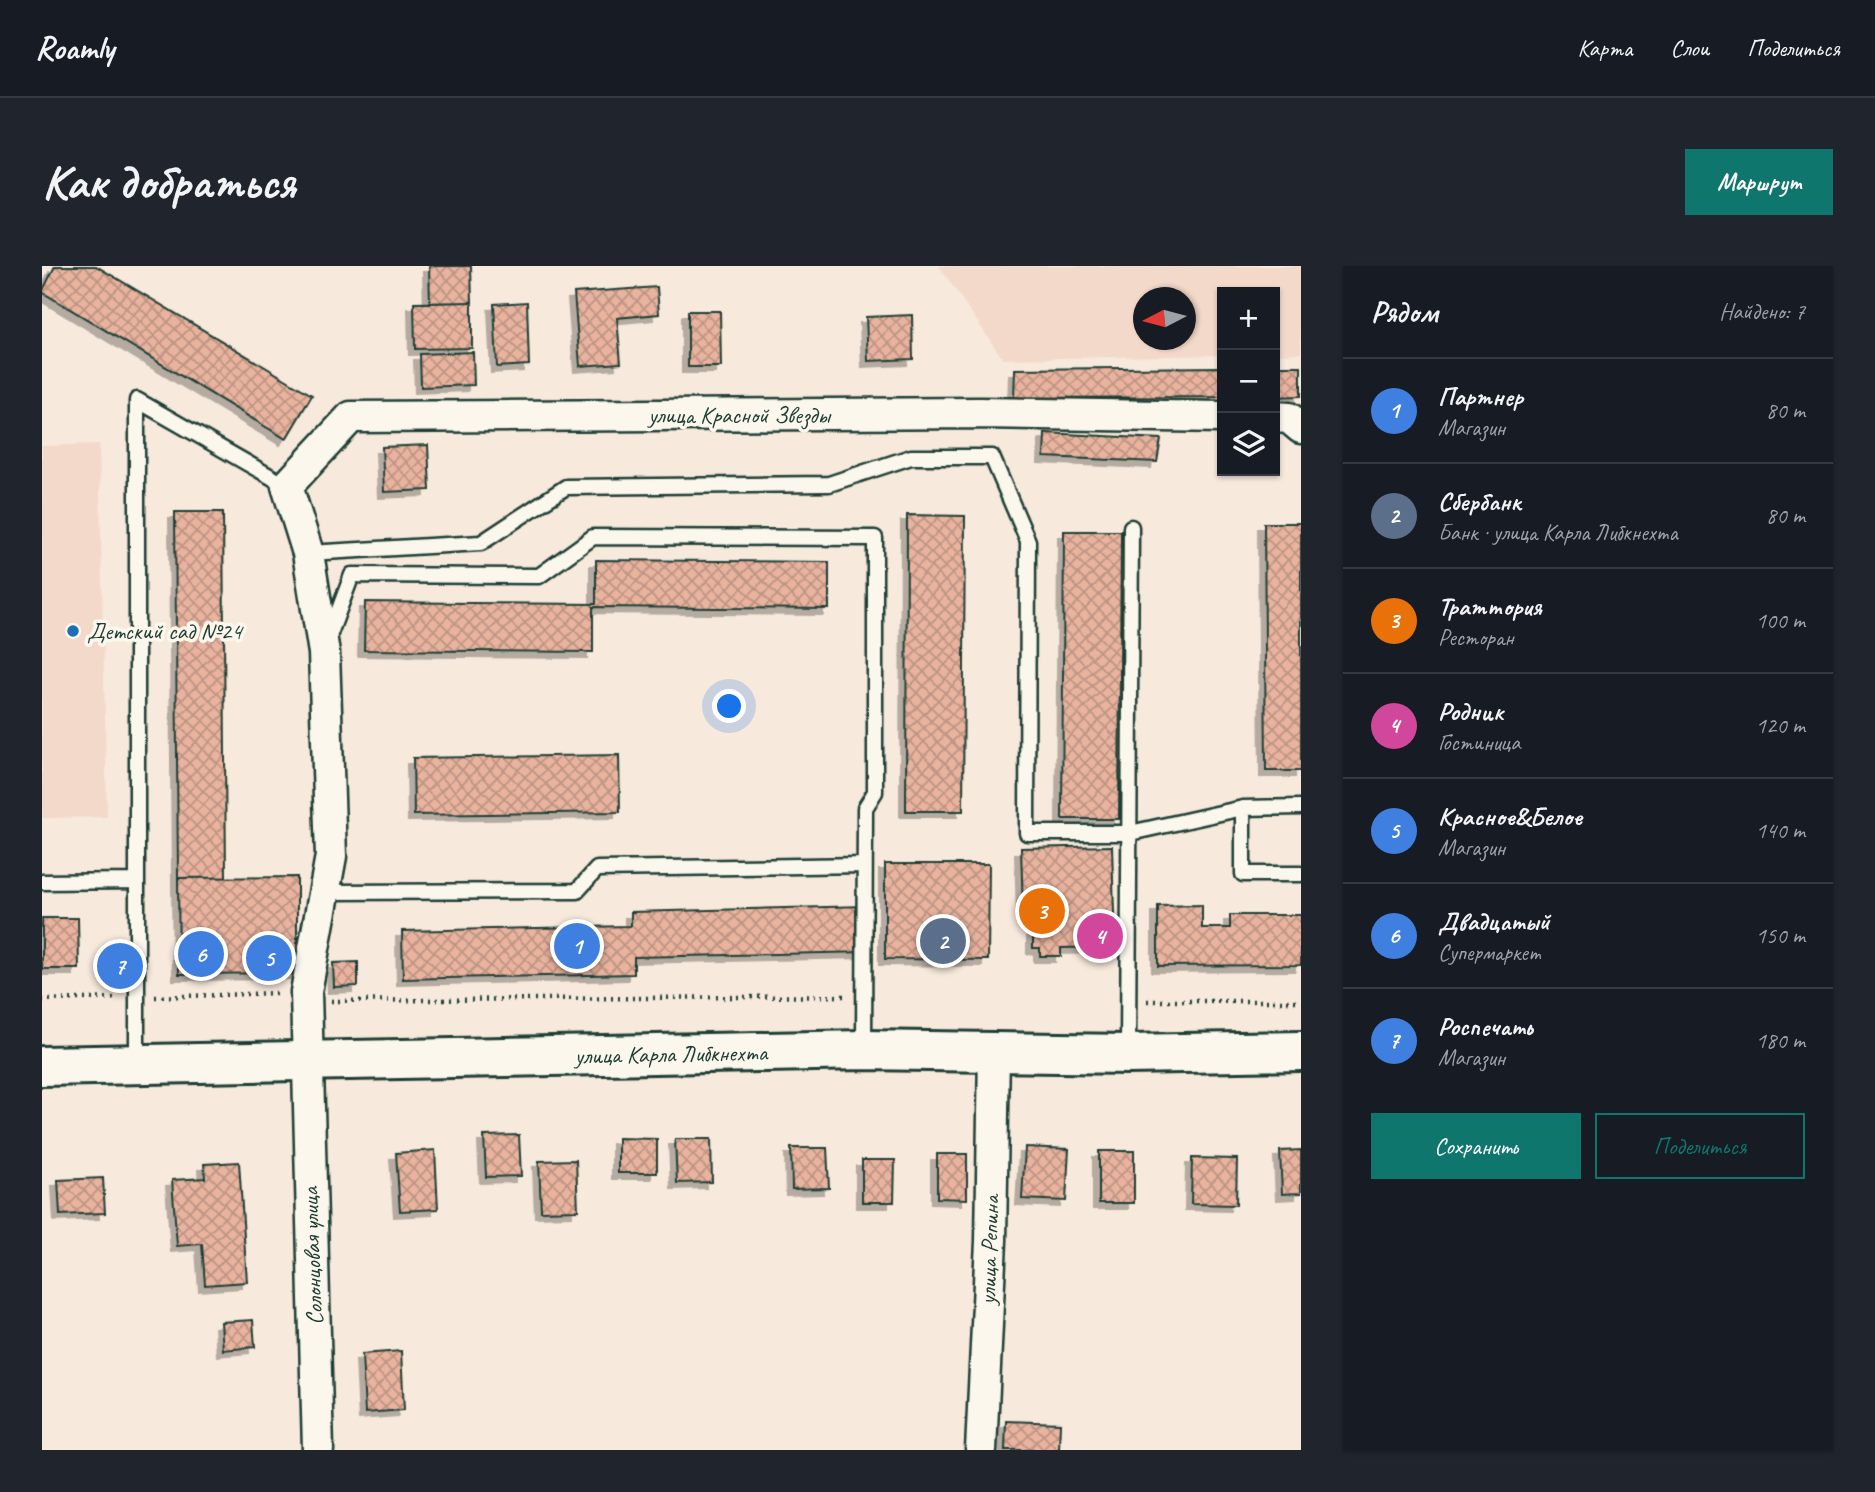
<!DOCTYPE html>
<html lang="ru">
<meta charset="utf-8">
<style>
:root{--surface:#171b24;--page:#20242c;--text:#f1f3f6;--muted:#9ea1a6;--line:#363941;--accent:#0f766e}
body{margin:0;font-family:Caveat,sans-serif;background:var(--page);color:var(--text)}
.controls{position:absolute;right:21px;top:21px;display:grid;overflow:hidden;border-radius:0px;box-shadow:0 2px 5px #0004}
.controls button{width:63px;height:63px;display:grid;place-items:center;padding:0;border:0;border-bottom:2px solid var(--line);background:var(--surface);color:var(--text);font:35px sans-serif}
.compass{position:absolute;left:1091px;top:21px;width:63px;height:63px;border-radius:50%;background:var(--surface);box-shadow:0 2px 5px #0004;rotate:264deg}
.you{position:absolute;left:688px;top:441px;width:24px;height:24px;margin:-18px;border:5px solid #fff;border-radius:50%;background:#1a73e8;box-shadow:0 0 0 10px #1a73e833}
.badge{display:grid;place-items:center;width:46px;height:46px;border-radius:50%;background:var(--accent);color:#fff;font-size:23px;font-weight:700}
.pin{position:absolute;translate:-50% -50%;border:4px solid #fff;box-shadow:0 2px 7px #0006}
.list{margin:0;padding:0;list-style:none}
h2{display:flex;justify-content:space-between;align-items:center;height:91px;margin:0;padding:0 28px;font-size:30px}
h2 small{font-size:23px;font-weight:400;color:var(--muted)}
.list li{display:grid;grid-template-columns:46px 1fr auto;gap:21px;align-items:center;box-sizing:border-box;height:105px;padding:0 28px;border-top:2px solid var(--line)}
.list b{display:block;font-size:26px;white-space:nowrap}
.list p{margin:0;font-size:23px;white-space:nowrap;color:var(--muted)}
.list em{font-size:23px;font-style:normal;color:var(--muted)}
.actions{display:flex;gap:14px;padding:21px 28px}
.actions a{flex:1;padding:16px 0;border:2px solid var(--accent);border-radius:0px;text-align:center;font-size:24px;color:var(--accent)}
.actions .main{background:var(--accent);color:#fff}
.icon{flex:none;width:38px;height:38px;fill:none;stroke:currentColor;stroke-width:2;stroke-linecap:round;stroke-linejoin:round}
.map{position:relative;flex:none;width:1259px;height:1184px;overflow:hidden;border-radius:0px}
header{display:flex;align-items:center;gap:42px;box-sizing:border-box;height:98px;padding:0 35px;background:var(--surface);border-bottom:2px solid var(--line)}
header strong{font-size:33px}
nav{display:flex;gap:38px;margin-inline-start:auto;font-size:24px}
.intro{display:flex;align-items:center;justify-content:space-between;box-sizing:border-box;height:168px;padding:0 42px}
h1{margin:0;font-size:49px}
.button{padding:18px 32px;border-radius:0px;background:var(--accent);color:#fff;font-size:24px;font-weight:700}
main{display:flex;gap:42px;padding:0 42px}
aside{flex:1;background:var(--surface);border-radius:0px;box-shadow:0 2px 5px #0004}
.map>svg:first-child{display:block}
.built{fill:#f3d9c9;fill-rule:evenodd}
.building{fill:url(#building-cross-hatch);stroke:#1f3d34;stroke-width:2;filter:url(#shadow)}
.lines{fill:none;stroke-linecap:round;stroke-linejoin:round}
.service-casing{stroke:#1f3d34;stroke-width:19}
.minor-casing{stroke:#1f3d34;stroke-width:35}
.primary-casing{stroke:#1f3d34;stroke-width:44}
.path{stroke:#1f3d34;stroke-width:4.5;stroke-dasharray:2 5;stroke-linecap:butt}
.service{stroke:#fbf7ec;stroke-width:14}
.minor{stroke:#fbf7ec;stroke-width:30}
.primary{stroke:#fbf7ec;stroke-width:38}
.poi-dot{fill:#1f6fb2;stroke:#fbf7ec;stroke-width:2.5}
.labels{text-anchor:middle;stroke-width:7;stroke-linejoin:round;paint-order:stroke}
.street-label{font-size:24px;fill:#1f3d34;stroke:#fbf7ec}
.poi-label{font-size:24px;fill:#1f3d34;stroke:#fbf7ec;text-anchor:start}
</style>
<header>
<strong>Roamly</strong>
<nav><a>Карта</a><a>Слои</a><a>Поделиться</a></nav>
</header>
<div class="intro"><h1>Как добраться</h1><a class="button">Маршрут</a></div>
<main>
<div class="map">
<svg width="1259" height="1184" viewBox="0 0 1259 1184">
<defs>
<pattern id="building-cross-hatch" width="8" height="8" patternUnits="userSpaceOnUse" patternTransform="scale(1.75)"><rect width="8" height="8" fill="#e9b39e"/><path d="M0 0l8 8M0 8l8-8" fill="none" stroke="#bc9382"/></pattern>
<filter id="shadow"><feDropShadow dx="-6" dy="6" stdDeviation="0" flood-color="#0004"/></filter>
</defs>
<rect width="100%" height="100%" fill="#f7e9dc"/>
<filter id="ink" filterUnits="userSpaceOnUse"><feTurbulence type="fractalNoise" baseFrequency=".0143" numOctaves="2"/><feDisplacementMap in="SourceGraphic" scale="14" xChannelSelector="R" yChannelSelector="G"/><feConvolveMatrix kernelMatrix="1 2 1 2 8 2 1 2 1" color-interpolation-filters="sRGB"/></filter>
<g filter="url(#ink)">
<!-- built -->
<path class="built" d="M 897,0 L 1259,0 L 1259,87 L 1233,88 L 1233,26 L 1180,26 L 1180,89 L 961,93 ZM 1101,32 L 1143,32 L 1143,74 L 1101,74 Z
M 57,178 L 65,551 L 0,552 L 0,180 Z"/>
<!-- building -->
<path class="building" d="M 13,0 L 54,0 L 270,129 L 244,173 L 0,26 Z
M 387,0 L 429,0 L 430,36 L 388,37 Z
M 615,21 L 617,48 L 575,52 L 579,97 L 538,100 L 532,27 Z
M 430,36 L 430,82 L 373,83 L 372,37 Z
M 485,36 L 487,99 L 455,101 L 452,38 Z
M 646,45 L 678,45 L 679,101 L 646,101 Z
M 870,49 L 871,93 L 826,95 L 824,51 Z
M 431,86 L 432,119 L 379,121 L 378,88 Z
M 1233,100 L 1259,100 L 1259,130 L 1233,131 Z
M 1180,101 L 1180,131 L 972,132 L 973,103 Z
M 1003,167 L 1119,173 L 1115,196 L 1002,191 Z
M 386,179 L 388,224 L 342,226 L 340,181 Z
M 133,246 L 181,246 L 184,612 L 136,612 Z
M 865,249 L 923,250 L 921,545 L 864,545 Z
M 1222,257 L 1259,257 L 1259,505 L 1224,505 Z
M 1022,265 L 1079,265 L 1077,553 L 1020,553 Z
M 554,294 L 787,296 L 787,343 L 551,341 L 551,386 L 322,384 L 323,336 L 554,338 Z
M 577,489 L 578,546 L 372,549 L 371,492 Z
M 1070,580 L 1073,681 L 1019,682 L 1019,690 L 998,690 L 998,682 L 991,682 L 991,643 L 981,644 L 979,582 Z
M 843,598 L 947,598 L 946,694 L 843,693 Z
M 255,611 L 255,707 L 137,708 L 136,612 Z
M 1160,639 L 1160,662 L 1188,662 L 1188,649 L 1259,649 L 1259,699 L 1116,700 L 1116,640 Z
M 825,640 L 827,686 L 592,691 L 592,708 L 361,713 L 360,665 L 589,660 L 589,646 Z
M 0,652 L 36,652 L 37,703 L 0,703 Z
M 88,693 L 88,706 L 68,706 L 68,694 Z
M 316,696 L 316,720 L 292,721 L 291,697 Z
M 477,869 L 479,910 L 444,911 L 442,870 Z
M 576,872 L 615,873 L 615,907 L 576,907 Z
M 633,873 L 669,873 L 670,916 L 635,917 Z
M 983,881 L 1027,883 L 1024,935 L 980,933 Z
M 749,882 L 785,882 L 787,922 L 750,923 Z
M 393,884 L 396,943 L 358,945 L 354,887 Z
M 1259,884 L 1259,927 L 1240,928 L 1238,885 Z
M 1057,885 L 1092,885 L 1092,937 L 1057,937 Z
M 895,888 L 925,888 L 925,933 L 895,932 Z
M 1150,892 L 1195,893 L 1194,939 L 1149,938 Z
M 534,894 L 536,944 L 499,945 L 497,895 Z
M 820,894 L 853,894 L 852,936 L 820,936 Z
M 197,896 L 205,1016 L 163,1019 L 160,978 L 135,980 L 130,914 L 163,912 L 162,898 Z
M 61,912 L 63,947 L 18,949 L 16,914 Z
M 211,1054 L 213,1081 L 181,1084 L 179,1056 Z
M 359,1085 L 362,1144 L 323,1147 L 320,1088 Z
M 964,1155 L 1018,1157 L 1017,1184 L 963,1184 Z"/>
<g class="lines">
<defs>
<path id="service" d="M 266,287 L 439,277 L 524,221 L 787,218 L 869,191 L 950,191 L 986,275 L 985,567 L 1088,567 L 1201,542 L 1259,541
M 286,373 L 310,309 L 497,310 L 551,271 L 833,272 L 833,526 L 823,542 L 822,782
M 1201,542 L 1201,608 L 1259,608
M 0,616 L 94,615
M 282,626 L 535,625 L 555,603 L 822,599
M 1086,787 L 1089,261
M 95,796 L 95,134 L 245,220"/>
<path id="minor" d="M 1233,151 L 1247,152 L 1259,162
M 276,1184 L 264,726 L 289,590 L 282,387 L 266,287 L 245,220 L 309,151 L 938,147 L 1180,151
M 939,1184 L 949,975 L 952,784"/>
<path id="primary" d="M 0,800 L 822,784 L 1086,788 L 1259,785"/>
</defs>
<!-- service casing -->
<use href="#service" class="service-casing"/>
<!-- minor casing -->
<use href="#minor" class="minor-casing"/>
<!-- primary casing -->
<use href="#primary" class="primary-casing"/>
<!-- path -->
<path class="path" d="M 113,731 L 237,727
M 0,734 L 76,732
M 289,735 L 806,730
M 1105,735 L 1259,735"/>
<!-- service -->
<use href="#service" class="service"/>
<!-- minor -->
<use href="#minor" class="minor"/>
<!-- primary -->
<use href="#primary" class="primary"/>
</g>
</g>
<!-- markers -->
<circle class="poi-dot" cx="31" cy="365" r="7"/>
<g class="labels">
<!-- street labels -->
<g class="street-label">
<text x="697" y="157">улица Красной Звезды</text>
<text transform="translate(629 788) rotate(-1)" y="8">улица Карла Либкнехта</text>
<text transform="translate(947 984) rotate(-88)" y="8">улица Репина</text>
<text transform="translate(270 990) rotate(-92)" y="8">Солонцовая улица</text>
</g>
<!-- poi labels -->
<g class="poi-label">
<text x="45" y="373">Детский сад №24</text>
</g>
</g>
</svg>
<div class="controls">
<button>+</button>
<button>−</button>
<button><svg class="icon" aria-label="layers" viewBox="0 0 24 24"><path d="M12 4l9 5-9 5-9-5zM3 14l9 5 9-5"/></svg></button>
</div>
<svg class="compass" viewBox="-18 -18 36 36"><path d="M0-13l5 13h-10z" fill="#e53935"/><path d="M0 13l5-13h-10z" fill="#9ea1a6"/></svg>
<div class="you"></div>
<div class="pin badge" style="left:535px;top:680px;background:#3f7fe0">1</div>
<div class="pin badge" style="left:901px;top:675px;background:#5c6f8a">2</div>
<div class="pin badge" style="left:1000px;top:645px;background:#e8710a">3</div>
<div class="pin badge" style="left:1058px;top:670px;background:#d1479c">4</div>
<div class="pin badge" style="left:227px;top:692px;background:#3f7fe0">5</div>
<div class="pin badge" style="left:159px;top:688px;background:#3f7fe0">6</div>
<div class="pin badge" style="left:78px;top:700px;background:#3f7fe0">7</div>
</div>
<aside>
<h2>Рядом<small>Найдено: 7</small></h2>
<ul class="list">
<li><span class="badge" style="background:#3f7fe0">1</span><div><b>Партнер</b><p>Магазин</p></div><em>80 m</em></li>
<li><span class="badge" style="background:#5c6f8a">2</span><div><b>Сбербанк</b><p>Банк · улица Карла Либкнехта</p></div><em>80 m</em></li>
<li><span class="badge" style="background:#e8710a">3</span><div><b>Траттория</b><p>Ресторан</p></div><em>100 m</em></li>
<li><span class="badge" style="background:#d1479c">4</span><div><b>Родник</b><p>Гостиница</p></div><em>120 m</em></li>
<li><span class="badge" style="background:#3f7fe0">5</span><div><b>Красное&amp;Белое</b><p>Магазин</p></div><em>140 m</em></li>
<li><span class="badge" style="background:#3f7fe0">6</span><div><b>Двадцатый</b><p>Супермаркет</p></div><em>150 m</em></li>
<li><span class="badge" style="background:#3f7fe0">7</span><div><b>Роспечать</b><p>Магазин</p></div><em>180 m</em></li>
</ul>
<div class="actions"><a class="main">Сохранить</a><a>Поделиться</a></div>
</aside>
</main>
